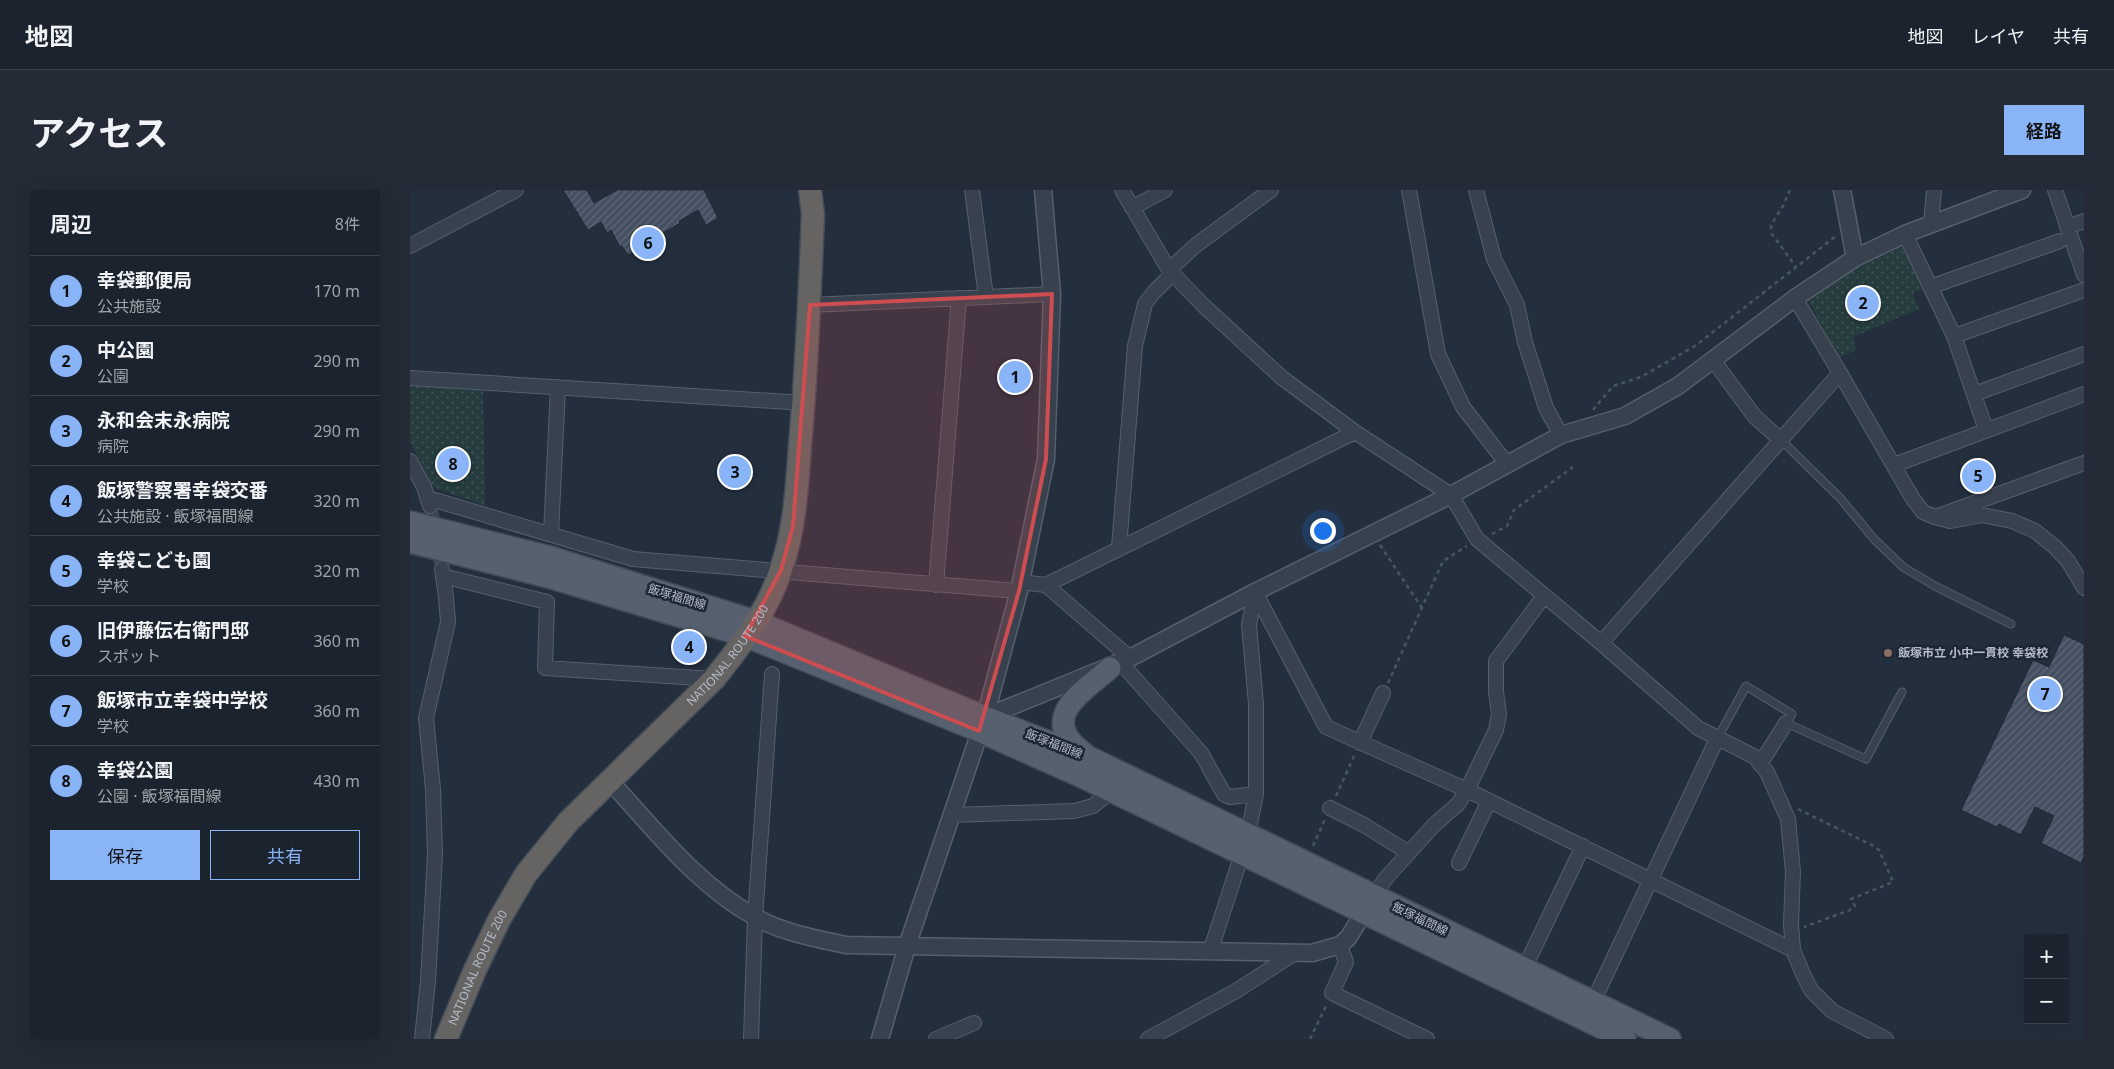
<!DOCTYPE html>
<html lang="ja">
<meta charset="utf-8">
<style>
:root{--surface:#1b232e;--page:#242b36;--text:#f1f3f6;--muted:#a0a4aa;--line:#39404a;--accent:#8ab4f8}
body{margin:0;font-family:"Noto Sans","Noto Sans JP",sans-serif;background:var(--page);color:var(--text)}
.controls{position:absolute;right:15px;bottom:15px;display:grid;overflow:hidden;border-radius:0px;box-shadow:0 5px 20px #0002}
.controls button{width:45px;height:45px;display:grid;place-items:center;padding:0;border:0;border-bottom:1px solid var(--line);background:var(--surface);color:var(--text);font:25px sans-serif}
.you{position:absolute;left:912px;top:340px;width:18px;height:18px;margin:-12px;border:4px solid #fff;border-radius:50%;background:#1a73e8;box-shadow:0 0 0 8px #1a73e833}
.badge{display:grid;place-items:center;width:32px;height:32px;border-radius:50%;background:var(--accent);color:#111;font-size:16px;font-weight:700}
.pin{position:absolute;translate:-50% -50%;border:2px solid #fff;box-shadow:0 1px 5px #0006}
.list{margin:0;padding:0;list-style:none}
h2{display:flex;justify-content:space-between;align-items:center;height:65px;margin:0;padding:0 20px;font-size:21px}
h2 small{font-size:16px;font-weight:400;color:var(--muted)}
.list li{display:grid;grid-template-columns:32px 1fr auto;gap:15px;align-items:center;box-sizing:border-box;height:70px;padding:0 20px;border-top:1px solid var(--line)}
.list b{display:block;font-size:19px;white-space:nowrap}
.list p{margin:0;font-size:16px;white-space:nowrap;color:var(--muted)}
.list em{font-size:16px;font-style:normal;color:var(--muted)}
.actions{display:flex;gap:10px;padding:15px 20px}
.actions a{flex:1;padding:11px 0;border:1px solid var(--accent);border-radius:0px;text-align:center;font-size:18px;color:var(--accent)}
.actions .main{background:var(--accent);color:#111}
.map{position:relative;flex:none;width:1674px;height:849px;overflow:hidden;border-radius:0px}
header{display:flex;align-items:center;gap:30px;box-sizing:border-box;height:70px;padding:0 25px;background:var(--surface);border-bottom:1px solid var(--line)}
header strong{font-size:24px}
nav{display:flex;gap:28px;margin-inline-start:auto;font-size:18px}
.intro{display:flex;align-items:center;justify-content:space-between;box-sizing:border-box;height:120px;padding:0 30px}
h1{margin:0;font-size:35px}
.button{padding:12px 22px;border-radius:0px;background:var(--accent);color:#111;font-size:18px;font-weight:700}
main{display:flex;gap:30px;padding:0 30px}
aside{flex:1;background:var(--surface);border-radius:0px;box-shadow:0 5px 20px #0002}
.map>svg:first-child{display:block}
.park{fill:url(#park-dots)}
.building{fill:url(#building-hatch);stroke:#1f2835}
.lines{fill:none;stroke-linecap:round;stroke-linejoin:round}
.minor-tunnel{stroke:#3a4453;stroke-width:14;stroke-dasharray:14 7;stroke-linecap:butt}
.service-casing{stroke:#565f6c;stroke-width:9}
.minor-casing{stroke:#565f6c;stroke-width:16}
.tertiary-casing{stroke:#565f6c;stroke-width:19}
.primary-casing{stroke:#414a57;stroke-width:24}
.trunk-casing{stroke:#434c59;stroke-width:25}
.path{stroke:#44595c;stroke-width:2.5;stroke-dasharray:4 4;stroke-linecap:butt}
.service{stroke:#38414e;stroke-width:7}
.minor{stroke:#38414e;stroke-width:14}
.tertiary{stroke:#38414e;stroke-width:16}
.primary{stroke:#56606e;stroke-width:21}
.trunk{stroke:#656462;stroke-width:22}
.marked{fill:#ce4d50;fill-opacity:0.2;stroke:#ce4d50;stroke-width:4;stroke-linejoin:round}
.education-dot{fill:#8d6e63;stroke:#1d2633;stroke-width:2}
.labels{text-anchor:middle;stroke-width:5;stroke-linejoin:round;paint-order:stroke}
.street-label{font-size:12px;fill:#b4bcc9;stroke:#1d2633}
.poi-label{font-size:12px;font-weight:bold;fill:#b4bcc9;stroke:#1d2633;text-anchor:start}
</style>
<header>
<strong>地図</strong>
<nav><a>地図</a><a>レイヤ</a><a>共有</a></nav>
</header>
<div class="intro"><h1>アクセス</h1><a class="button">経路</a></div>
<main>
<aside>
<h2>周辺<small>8件</small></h2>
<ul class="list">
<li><span class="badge">1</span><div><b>幸袋郵便局</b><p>公共施設</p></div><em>170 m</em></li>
<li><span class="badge">2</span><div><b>中公園</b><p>公園</p></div><em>290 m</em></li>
<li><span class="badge">3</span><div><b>永和会末永病院</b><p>病院</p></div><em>290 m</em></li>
<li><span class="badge">4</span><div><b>飯塚警察署幸袋交番</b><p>公共施設 · 飯塚福間線</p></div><em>320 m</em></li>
<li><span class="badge">5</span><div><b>幸袋こども園</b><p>学校</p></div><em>320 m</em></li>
<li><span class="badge">6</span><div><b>旧伊藤伝右衛門邸</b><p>スポット</p></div><em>360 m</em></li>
<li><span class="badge">7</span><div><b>飯塚市立幸袋中学校</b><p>学校</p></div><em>360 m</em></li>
<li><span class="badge">8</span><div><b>幸袋公園</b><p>公園 · 飯塚福間線</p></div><em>430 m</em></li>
</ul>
<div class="actions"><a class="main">保存</a><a>共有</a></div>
</aside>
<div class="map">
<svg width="1674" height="849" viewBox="0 0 1674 849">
<defs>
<pattern id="park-dots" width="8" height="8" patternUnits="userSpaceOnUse" patternTransform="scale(1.25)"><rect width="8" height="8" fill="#263c3f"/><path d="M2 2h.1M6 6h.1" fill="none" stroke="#435659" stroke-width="1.8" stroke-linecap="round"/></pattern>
<pattern id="building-hatch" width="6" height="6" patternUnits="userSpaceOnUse" patternTransform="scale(1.25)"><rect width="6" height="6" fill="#455162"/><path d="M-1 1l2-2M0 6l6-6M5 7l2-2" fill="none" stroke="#5d6877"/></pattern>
</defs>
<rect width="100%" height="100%" fill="#242f3e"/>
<!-- park -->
<path class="park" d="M 1493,56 L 1516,97 L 1503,103 L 1509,119 L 1443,147 L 1446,160 L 1429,168 L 1397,108 L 1422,90 L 1485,58 Z
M 0,192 L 73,196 L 75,316 L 23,297 L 0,251 Z"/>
<!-- building -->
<path class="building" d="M 153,0 L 177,0 L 184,13 L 207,0 L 294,0 L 308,28 L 296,35 L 288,20 L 269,31 L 270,33 L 241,50 L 242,52 L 218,65 L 212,56 L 210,57 L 201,40 L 197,43 L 191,32 L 178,40 Z
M 1654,445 L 1674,454 L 1674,666 L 1671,673 L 1631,653 L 1644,626 L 1625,617 L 1611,645 L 1589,634 L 1587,637 L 1551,620 L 1623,470 L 1639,477 Z"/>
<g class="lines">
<!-- minor-tunnel -->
<path class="minor-tunnel" d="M 21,318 L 32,379"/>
<defs>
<path id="service" d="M 1371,250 L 1430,308 L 1464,349 L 1493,377 L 1525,396 L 1601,434
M 1307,549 L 1336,496 L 1382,524 L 1376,533 L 1456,569 L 1492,502"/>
<path id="minor" d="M 562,0 L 576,107
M 712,0 L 759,80 L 794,116 L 871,187 L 945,242 L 1041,305 L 1067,349 L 1191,453 L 1288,538 L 1345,567 L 1357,582 L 1378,629 L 1383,682 L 1381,734 L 1383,760 L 1393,784 L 1401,800 L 1422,821 L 1476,849
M 999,0 L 1028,164 L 1053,217 L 1097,274
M 1066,0 L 1084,69 L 1107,115 L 1115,152 L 1136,218 L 1151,245
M 1645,0 L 1674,85
M 722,18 L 755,0
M 1521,34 L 1524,0
M 1657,37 L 1674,31
M 1495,44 L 1544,146 L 1576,240
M 0,56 L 106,0
M 759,80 L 786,55 L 861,0
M 1520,97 L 1650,51
M 1385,108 L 1430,183 L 1503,309 L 1513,322 L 1525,327 L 1540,331 L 1572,325 L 1602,331 L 1625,341 L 1645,357 L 1658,371 L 1674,398
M 400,115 L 642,104
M 1544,146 L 1674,100
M 1303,170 L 1345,227 L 1371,250
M 0,188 L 394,213
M 1564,204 L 1674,164
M 0,271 L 14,297 L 20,316
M 1484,275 L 1674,204
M 18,308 L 223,369 L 609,401
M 1528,326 L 1674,273
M 141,344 L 148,197
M 709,358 L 725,156 L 735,114 L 744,102 L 762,84
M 33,386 L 137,412 L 135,478 L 304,489
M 610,392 L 636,395 L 945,242
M 526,395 L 549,108
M 636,395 L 720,468
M 845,402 L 916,537 L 1057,600 L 1383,760
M 1191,453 L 1430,183
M 711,473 L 791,563 L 814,604 L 820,607 L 846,604
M 950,553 L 973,503
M 1350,574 L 1376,533
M 920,618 L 954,635 L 999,663
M 541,625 L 664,621 L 683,616 L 701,601
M 838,644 L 846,604 L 846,514 L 839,435 L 845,402
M 1049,673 L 1079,611
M 963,707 L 976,688 L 1024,635 L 1048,614 L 1057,600 L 1086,540 L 1089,524 L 1086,502 L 1086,471 L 1134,406
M 930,755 L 936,772 L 922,803 L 1017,849
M 800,762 L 832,664
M 1114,779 L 1173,656
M 1183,812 L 1307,549
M 12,849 L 18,791 L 25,665 L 23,599 L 16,528 L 38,432 L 36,407 L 32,379
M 341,849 L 345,728 L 362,484
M 526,849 L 564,833
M 738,849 L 826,801 L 885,763"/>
<path id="tertiary" d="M 1432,0 L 1445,68
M 575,527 L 720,468 L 845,402 L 1041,305 L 1151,245 L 1215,226 L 1268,196 L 1385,108 L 1445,68 L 1495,44 L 1612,0
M 200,591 C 244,639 287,695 345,727 C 370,742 408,749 436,755 L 902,763 L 930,755 L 938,748 L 960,713
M 470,849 L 497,756 L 575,527 L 609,401 L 636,269 L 642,104 L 633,0"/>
<path id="primary" d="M 0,332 L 140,367 L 345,431 L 575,527 L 683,569 L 1260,849
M 0,352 L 138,387 L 335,446 L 569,541 L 672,587 L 1215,849
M 675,564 C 626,529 671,503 700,478"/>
<g id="trunk">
<path id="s1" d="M 36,849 L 65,780 L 89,730 L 116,684 L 158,632 L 304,489 C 330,457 359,419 371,379 C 385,339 387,297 390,255 C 397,178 400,101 403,24 L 400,0"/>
</g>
</defs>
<!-- service casing -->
<use href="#service" class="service-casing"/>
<!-- minor casing -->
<use href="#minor" class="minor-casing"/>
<!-- tertiary casing -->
<use href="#tertiary" class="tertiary-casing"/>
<!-- primary casing -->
<use href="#primary" class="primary-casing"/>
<!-- trunk casing -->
<use href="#trunk" class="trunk-casing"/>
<!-- path -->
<path class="path" d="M 1380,0 L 1373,16 L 1361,35 L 1362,44 L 1386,77
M 1183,220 L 1203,196 L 1231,187 L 1285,156 L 1426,46
M 1082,344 L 1097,336 L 1104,320 L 1163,277
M 970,355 L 1012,418
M 978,493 L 1033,371 L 1057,356
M 926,606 L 944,566
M 1388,619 L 1464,656 L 1469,660 L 1483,692 L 1441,709 L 1445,716 L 1440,720 L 1394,737
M 903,656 L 915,629
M 900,849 L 917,814"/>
<!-- service -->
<use href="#service" class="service"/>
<!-- minor -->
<use href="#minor" class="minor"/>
<!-- tertiary -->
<use href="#tertiary" class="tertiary"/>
<!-- primary -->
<use href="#primary" class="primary"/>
<!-- trunk -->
<use href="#trunk" class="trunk"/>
</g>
<!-- marked area -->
<path class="marked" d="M 642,104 L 636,269 L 609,401 L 569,541 L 335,446 L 371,380 L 383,336 L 400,115 Z"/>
<!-- markers -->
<circle class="education-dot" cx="1478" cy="463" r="5"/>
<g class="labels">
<!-- street labels -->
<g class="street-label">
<text transform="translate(267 407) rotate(17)" y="4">飯塚福間線</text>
<text dy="4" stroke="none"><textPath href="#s1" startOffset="482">NATIONAL ROUTE 200</textPath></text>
<text transform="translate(644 554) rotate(21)" y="4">飯塚福間線</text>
<text transform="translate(1010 729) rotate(26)" y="4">飯塚福間線</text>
<text dy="4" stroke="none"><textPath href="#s1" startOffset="78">NATIONAL ROUTE 200</textPath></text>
</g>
<!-- poi labels -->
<g class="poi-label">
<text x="1488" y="467">飯塚市立 小中一貫校 幸袋校</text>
</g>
</g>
</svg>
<div class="controls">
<button>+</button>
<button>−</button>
</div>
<div class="you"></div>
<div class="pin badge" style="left:605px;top:187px">1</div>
<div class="pin badge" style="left:1453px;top:113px">2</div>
<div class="pin badge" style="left:325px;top:282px">3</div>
<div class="pin badge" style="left:279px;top:457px">4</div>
<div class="pin badge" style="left:1568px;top:286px">5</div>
<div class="pin badge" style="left:238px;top:53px">6</div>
<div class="pin badge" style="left:1635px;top:504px">7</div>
<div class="pin badge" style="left:43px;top:274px">8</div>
</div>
</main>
